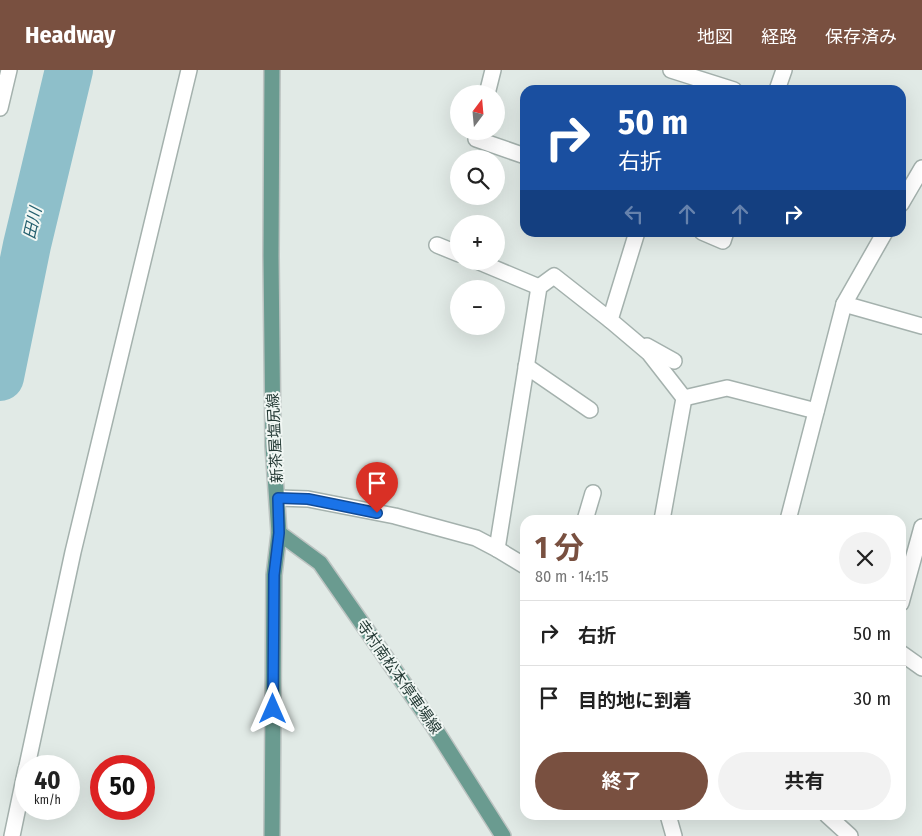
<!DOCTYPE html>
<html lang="ja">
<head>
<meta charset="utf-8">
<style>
  body { margin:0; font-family:"Fira Sans Condensed","Noto Sans JP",sans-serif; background:#f2f2f2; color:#222; height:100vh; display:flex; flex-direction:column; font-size:19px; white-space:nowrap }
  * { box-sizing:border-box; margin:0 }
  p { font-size:16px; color:#767676 }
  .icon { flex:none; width:28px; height:28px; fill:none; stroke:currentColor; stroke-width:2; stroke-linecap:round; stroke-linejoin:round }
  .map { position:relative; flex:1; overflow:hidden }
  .details { position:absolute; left:520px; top:445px; width:386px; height:305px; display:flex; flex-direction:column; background:#fff; border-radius:15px; box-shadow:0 5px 20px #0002 }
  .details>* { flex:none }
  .top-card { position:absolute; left:520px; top:15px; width:386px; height:152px; border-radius:15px; box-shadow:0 5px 20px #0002; background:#1a4fa0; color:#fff; overflow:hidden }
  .needle { width:32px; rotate:16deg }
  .controls { position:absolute; left:450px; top:15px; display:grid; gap:10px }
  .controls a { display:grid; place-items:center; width:55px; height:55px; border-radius:50%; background:#fff; box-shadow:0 5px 20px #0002; font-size:25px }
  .speed { position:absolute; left:15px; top:685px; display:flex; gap:10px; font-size:25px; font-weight:700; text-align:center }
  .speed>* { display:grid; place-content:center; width:65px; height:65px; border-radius:50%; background:#fff; box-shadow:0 5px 20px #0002; line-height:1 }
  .speed small { font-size:12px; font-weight:400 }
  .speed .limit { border:8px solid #d22; background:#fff; color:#111 }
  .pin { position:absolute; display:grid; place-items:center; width:42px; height:42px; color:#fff; margin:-51px -21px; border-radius:50% 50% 50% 0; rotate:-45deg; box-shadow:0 0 5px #0007 }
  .pin .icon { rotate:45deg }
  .me { position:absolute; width:55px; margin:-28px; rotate:0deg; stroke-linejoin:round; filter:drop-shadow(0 0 4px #0008) }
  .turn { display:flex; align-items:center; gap:18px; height:105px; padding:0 15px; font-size:22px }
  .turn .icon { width:65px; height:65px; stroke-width:2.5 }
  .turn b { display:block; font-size:35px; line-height:42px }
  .lanes { display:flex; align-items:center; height:48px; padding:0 15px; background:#0003; justify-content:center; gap:25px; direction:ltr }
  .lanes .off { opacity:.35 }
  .round { display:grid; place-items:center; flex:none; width:52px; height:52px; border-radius:26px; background:#f2f2f2 }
  .overview { display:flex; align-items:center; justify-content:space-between; height:85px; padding:0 15px }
  h1 { font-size:30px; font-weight:700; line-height:38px; color:#795040 }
  .button { display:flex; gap:10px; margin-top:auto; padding:10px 15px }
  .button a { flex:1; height:58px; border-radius:30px; background:#795040; color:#fff; font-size:20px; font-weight:700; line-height:58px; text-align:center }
  .button a+a { background:#f2f2f2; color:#222 }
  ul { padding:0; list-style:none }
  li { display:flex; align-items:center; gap:15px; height:65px; padding:0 15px; border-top:1px solid #e0e0e0 }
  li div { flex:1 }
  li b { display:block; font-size:19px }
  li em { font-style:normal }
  header { display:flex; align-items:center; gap:30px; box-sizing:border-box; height:70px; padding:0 25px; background:#795040; color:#fff }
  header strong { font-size:24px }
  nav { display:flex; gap:28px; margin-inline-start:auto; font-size:18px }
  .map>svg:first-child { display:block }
</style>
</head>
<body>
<header>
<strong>Headway</strong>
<nav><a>地図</a><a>経路</a><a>保存済み</a></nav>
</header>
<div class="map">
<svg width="922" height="766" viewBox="0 0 922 766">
  <rect width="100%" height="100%" fill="#e1eae6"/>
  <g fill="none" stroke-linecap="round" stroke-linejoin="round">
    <!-- river -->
    <path stroke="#8ebfca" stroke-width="48" d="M 0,307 L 27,175 L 69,0"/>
    <!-- minor casing -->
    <g stroke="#a4b1ad" stroke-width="18">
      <g id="minor">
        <path d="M 671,0 L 734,20"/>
        <path d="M 777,20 L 784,0"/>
        <path d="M 487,24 L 493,0"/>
        <path d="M 0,38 L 9,0"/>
        <path d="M 478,61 L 476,69 L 525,86"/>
        <path d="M 901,134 L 922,98"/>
        <path d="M 637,162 L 610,250 L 649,283 L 684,328 L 662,450"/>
        <path d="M 702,162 L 723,171 L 726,162"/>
        <path d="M 437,175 L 459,184"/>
        <path d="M 477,191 L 539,217"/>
        <path d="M 844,234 L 922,256"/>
        <path d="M 647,276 L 674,291"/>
        <path d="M 526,296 L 590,340"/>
        <path d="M 684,328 L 727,318 L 816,341"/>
        <path d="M 278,428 L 308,429 L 395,446 L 476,468 L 497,479 L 525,496"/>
        <path d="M 585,450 L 593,423"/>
        <path d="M 788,450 L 844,234 L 885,162"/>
        <path d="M 497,479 L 539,217 L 554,206 L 610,250"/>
        <path d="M 901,533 L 922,457"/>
        <path d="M 901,583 L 922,598"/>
        <path d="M 27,696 L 73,482 L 189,0"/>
        <path d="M 668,745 L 674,766"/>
        <path d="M 827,745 L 850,766"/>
        <path d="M 12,766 L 26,699"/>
      </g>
    </g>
    <!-- major casing -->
    <g stroke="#bdc4c2" stroke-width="18">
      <g id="major">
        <path d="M 272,0 L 271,186 L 273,376 L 279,463 L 274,505 L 272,766"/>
        <path d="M 279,463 L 320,493 L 432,654 L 503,766"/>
      </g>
    </g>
    <!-- minor -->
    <use href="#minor" stroke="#fff" stroke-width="15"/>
    <!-- major -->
    <use href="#major" stroke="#6a9b90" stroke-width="15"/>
  </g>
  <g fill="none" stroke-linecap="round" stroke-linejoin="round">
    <!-- route casing -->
    <g stroke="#114b97" stroke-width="12">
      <path id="route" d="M 273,639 L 274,505 L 279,463 L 278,428 L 308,429 L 377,443"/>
    </g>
    <!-- route -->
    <use href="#route" stroke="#1a73e8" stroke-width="9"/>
  </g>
  <g text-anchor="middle" stroke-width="4" stroke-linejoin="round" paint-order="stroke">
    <!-- street labels -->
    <g font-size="15" fill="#233934" stroke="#f1f7f4">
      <text transform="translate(275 368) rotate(-93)" y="5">新茶屋塩尻線</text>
      <text transform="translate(399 607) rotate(55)" y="5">寺村南松本停車場線</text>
    </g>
    <!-- water labels -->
    <g font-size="16" font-style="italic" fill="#235f6e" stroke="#f1f7f4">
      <text transform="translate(32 153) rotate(-77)" y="6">田川</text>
    </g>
  </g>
</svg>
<div class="controls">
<a><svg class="needle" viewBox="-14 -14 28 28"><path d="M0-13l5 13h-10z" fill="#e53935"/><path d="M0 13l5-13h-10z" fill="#767676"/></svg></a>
<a><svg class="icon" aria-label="search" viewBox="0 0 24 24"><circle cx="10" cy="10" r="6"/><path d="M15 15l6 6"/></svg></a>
<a>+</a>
<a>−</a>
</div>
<div class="speed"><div>40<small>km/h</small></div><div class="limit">50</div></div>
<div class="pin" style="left:377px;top:443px;background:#d93025"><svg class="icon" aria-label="arrive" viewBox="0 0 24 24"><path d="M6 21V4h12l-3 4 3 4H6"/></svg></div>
<svg class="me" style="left:273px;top:639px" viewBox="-20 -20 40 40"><path d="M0-17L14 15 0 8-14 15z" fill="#1a73e8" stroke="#fff" stroke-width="4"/></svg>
<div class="top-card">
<div class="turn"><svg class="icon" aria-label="right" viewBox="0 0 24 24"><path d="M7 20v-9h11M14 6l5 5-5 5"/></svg><div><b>50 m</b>右折</div></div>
<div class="lanes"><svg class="icon off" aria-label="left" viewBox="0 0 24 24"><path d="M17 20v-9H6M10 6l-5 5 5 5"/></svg><svg class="icon off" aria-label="ahead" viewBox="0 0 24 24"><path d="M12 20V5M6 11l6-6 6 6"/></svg><svg class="icon off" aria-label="ahead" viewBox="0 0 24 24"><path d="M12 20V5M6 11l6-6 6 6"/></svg><svg class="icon" aria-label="right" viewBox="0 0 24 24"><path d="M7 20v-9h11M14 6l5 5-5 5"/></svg></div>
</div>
<section class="details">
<div class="overview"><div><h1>1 分</h1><p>80 m · 14:15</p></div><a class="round"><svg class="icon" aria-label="close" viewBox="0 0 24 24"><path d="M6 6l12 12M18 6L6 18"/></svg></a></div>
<ul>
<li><svg class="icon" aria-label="right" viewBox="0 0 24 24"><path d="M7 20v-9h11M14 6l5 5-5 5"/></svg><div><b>右折</b></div><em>50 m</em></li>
<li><svg class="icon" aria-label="arrive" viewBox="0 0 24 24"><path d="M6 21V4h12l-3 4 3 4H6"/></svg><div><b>目的地に到着</b></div><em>30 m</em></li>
</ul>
<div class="button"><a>終了</a><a>共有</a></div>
</section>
</div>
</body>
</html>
